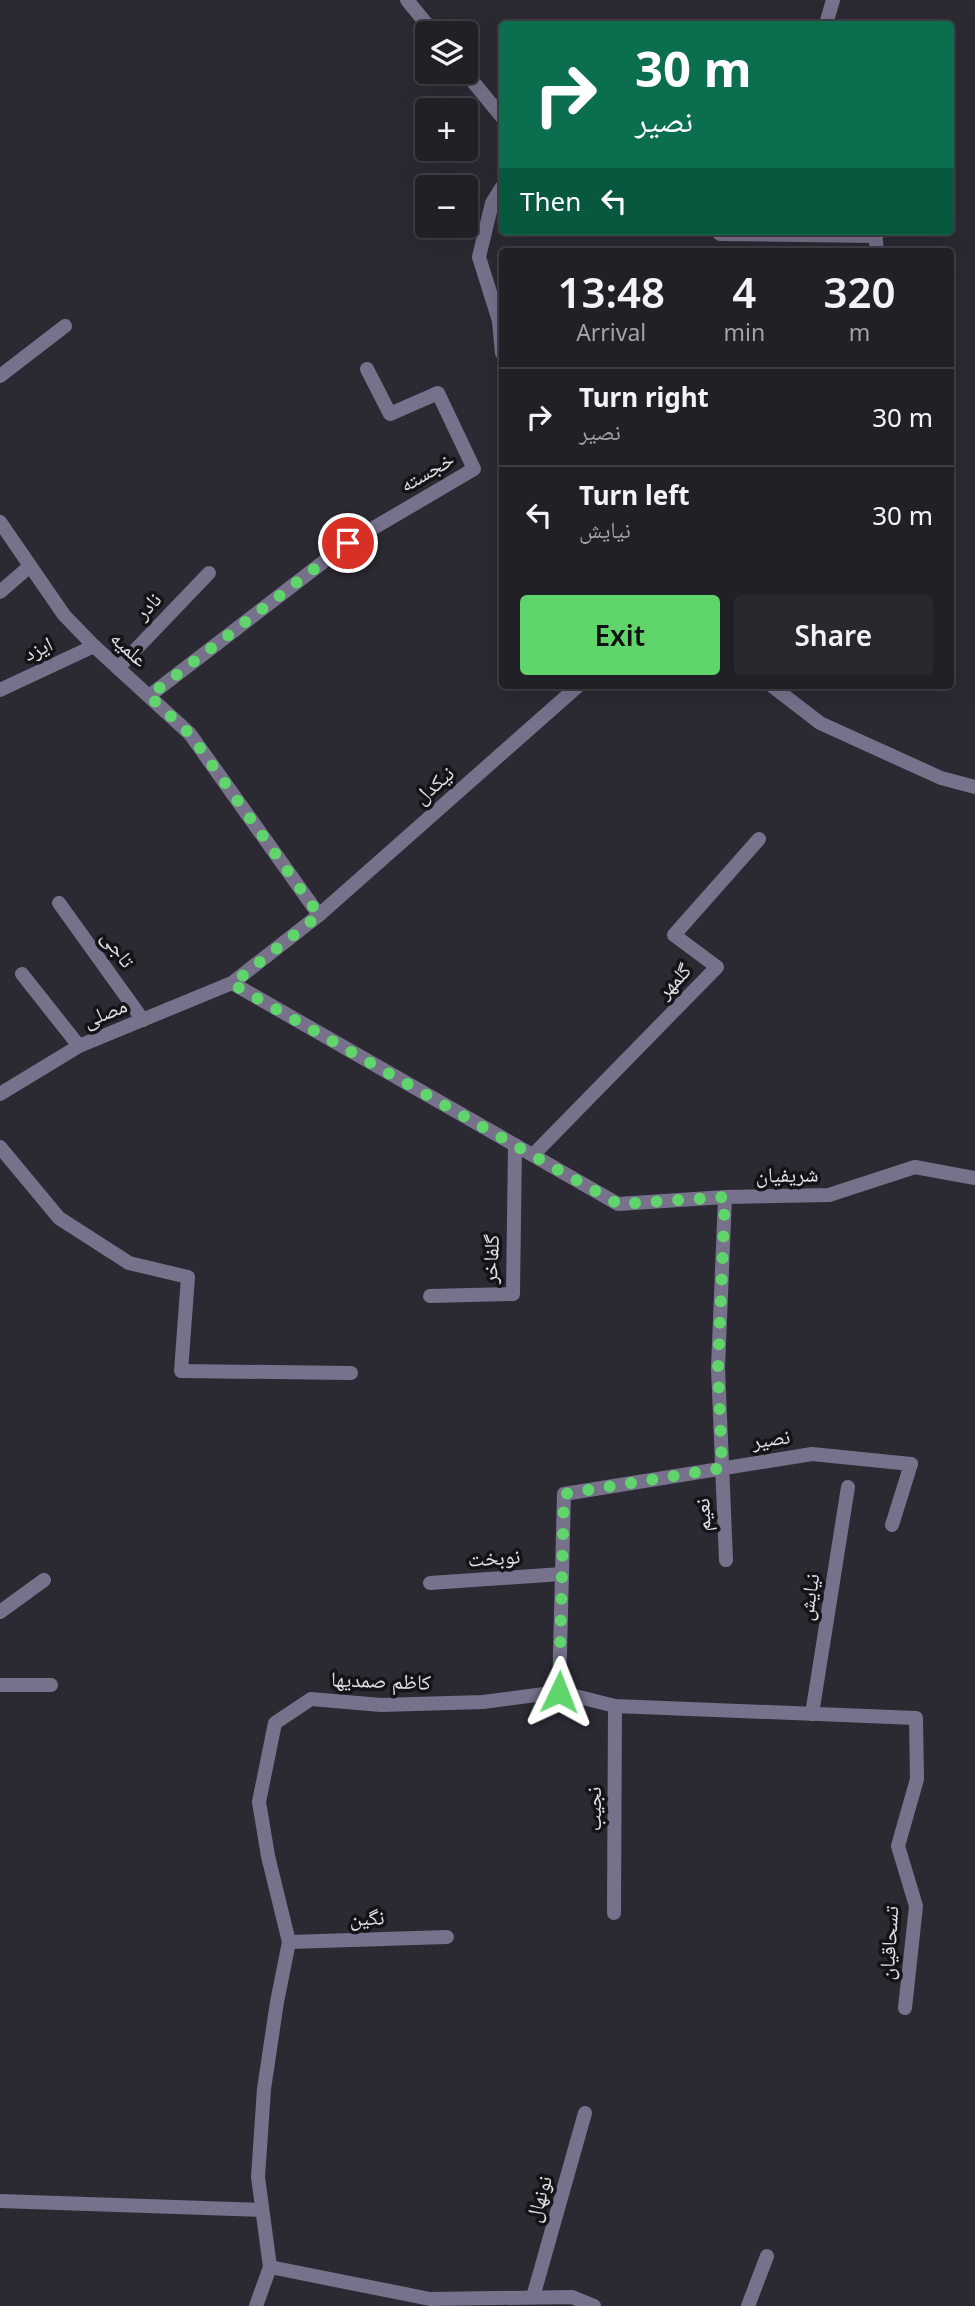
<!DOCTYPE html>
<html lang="en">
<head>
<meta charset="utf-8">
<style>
  body { margin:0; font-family:"Noto Sans","Noto Naskh Arabic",sans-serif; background:#28282e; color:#f1f3f6; height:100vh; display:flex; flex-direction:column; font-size:26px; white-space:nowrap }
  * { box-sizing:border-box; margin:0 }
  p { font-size:23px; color:#a2a3a7 }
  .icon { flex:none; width:38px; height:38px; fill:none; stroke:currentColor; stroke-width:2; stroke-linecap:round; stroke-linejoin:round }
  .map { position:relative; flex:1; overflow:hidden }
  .panel { position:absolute; left:499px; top:248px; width:455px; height:441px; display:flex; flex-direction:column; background:#202026; border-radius:7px; box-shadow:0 7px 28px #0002,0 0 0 2px #3d3e43 }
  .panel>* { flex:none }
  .hud { position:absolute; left:499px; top:21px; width:455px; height:214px; border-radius:7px; box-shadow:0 7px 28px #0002,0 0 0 2px #3d3e43; background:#0b6e4f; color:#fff; overflow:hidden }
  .controls { position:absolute; left:415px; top:21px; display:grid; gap:14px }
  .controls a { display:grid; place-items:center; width:63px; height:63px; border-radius:7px; background:#202026; box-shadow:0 7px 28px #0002,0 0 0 2px #3d3e43; font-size:35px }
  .pin { position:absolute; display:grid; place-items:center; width:60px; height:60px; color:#fff; margin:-30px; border:4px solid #fff; border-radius:50%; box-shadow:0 2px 7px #0007 }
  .me { position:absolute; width:77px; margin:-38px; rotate:2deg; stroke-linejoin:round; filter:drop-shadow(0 0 5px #0008) }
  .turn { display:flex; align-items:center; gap:24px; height:147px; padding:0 21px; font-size:32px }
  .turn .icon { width:91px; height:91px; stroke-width:2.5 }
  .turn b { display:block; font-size:49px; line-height:60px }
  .then { display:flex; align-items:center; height:66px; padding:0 21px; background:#0003; gap:14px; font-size:26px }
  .eta { display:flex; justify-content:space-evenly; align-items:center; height:119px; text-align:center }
  .eta b { font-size:42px; font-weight:600; line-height:49px }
  .button { display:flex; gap:14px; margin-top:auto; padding:14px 21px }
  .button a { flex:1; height:80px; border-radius:7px; background:#60d56b; color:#111; font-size:28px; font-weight:600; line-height:80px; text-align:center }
  .button a+a { background:#28282e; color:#f1f3f6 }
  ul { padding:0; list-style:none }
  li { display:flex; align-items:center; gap:21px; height:98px; padding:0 21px; border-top:2px solid #3d3e43 }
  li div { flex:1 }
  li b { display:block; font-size:26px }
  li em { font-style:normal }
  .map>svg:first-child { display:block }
</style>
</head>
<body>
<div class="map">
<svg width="975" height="2306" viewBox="0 0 975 2306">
  <rect width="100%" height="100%" fill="#2b2a33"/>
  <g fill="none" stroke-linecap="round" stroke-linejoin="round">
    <!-- lane -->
    <g stroke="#77718c" stroke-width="14">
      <path d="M 0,376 L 65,326"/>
      <path d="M 0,592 L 30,566"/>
      <path d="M 0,690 L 94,646"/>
      <path d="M 149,696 L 348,543 L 474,469 L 438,393 L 390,414 L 367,369"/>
      <path d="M 59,903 L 143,1020"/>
      <path d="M 22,974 L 79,1046"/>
      <path d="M 0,1147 L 59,1218 L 129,1263 L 188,1277 L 181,1371 L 351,1373"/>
      <path d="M 533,1155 L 717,967 L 674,935 L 759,839"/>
      <path d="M 725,1197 L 718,1368 L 726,1560"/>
      <path d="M 430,1583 L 562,1574"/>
      <path d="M 0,1612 L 44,1580"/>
      <path d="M 0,1685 L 51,1685"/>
      <path d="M 559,1692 L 564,1494 L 812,1454 L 911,1464"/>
      <path d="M 614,1913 L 615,1706"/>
      <path d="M 0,2201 L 262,2210"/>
      <path d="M 270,2267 L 430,2299 L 572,2297 L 594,2306"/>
      <path d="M 748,2306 L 767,2256"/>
    </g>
    <!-- street -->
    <g stroke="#77718c" stroke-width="14">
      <path d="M 407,0 L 434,33"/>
      <path d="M 826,24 L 833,0"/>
      <path d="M 465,72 L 502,117"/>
      <path d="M 502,187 L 492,203 L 479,257 L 499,321 L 502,353"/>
      <path d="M 875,231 L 877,252"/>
      <path d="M 720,234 L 876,236"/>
      <path d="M 0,522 L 64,615 L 94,646 L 190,734 L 319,915 L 232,983 L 79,1046 L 0,1094"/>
      <path d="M 118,668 L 209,573"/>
      <path d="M 772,686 L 820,723 L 941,778 L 975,787"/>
      <path d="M 319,915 L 578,686"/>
      <path d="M 232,983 L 618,1204 L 725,1197 L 829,1195 L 915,1167 L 975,1178"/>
      <path d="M 430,1296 L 513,1294 L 515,1145"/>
      <path d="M 892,1525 L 911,1464"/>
      <path d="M 812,1714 L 848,1487"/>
      <path d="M 289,1942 L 447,1937"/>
      <path d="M 533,2297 L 585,2113"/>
      <path d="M 256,2306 L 270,2267 L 258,2177 L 264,2089 L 277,2002 L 289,1942 L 268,1856 L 259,1802 L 275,1723 L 311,1699 L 381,1705 L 483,1702 L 559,1692 L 615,1706 L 916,1718 L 917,1779 L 898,1846 L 916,1906 L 905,2008"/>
    </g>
  </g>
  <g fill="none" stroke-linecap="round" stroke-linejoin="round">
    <!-- route -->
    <path stroke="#60d56b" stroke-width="12" stroke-dasharray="0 21.6" d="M 348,543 L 149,696 L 190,734 L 319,915 L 232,984 L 618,1204 L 725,1197 L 718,1368 L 722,1468 L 564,1494 L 559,1692"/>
  </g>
  <g text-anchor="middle" stroke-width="7" stroke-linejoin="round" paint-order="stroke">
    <!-- street labels -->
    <g font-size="21" fill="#e2e0e7" stroke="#141317">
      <text transform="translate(427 472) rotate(-30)" y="7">خجسته</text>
      <text transform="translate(148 606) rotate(-46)" y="7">نادر</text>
      <text transform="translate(38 649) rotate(-25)" y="7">ایزد</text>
      <text transform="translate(129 649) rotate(43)" y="7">علمیه</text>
      <text transform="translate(434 785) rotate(-41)" y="7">نیکدل</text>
      <text transform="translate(118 949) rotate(54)" y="7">تاجی</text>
      <text transform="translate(674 981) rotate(-46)" y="7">گلمهر</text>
      <text transform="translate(105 1013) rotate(-22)" y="7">مصلی</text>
      <text transform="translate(787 1175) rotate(-1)" y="7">شریفیان</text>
      <text transform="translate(491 1259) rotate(-87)" y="7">گلفاخر</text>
      <text transform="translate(771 1439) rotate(-8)" y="7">نصیر</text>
      <text transform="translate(703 1515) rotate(-93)" y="7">نعیم</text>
      <text transform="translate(494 1558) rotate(-4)" y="7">نوبخت</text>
      <text transform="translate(809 1597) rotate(-81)" y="7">نیایش</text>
      <text transform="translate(381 1681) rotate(2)" y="7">کاظم صمدیها</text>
      <text transform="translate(594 1809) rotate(-90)" y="7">نجیب</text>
      <text transform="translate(367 1918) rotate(-2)" y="7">نگین</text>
      <text transform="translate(889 1943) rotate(-86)" y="7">تسحاقیان</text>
      <text transform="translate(539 2199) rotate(-74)" y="7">نونهال</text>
    </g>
  </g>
</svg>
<div class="controls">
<a><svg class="icon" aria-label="layers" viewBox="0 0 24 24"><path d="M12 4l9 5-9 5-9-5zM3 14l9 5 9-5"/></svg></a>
<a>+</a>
<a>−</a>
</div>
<div class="pin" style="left:348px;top:543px;background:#d93025"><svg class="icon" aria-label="arrive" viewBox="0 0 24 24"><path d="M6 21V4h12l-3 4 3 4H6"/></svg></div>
<svg class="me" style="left:559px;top:1692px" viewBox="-20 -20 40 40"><path d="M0-17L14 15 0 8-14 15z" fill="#60d56b" stroke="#fff" stroke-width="4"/></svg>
<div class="hud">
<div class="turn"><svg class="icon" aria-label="right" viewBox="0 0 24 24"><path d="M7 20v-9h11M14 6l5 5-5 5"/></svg><div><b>30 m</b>نصیر</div></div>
<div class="then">Then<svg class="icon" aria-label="left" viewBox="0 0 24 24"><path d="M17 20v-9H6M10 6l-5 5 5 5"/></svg></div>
</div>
<section class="panel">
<div class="eta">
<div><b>13:48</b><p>Arrival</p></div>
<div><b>4</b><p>min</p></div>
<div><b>320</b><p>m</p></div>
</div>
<ul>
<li><svg class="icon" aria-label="right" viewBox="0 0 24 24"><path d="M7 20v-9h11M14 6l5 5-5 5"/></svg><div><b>Turn right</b><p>نصیر</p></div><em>30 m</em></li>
<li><svg class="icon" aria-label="left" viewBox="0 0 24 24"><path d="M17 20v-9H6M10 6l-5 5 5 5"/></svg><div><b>Turn left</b><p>نیایش</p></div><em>30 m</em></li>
</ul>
<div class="button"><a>Exit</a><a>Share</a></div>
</section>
</div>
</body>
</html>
